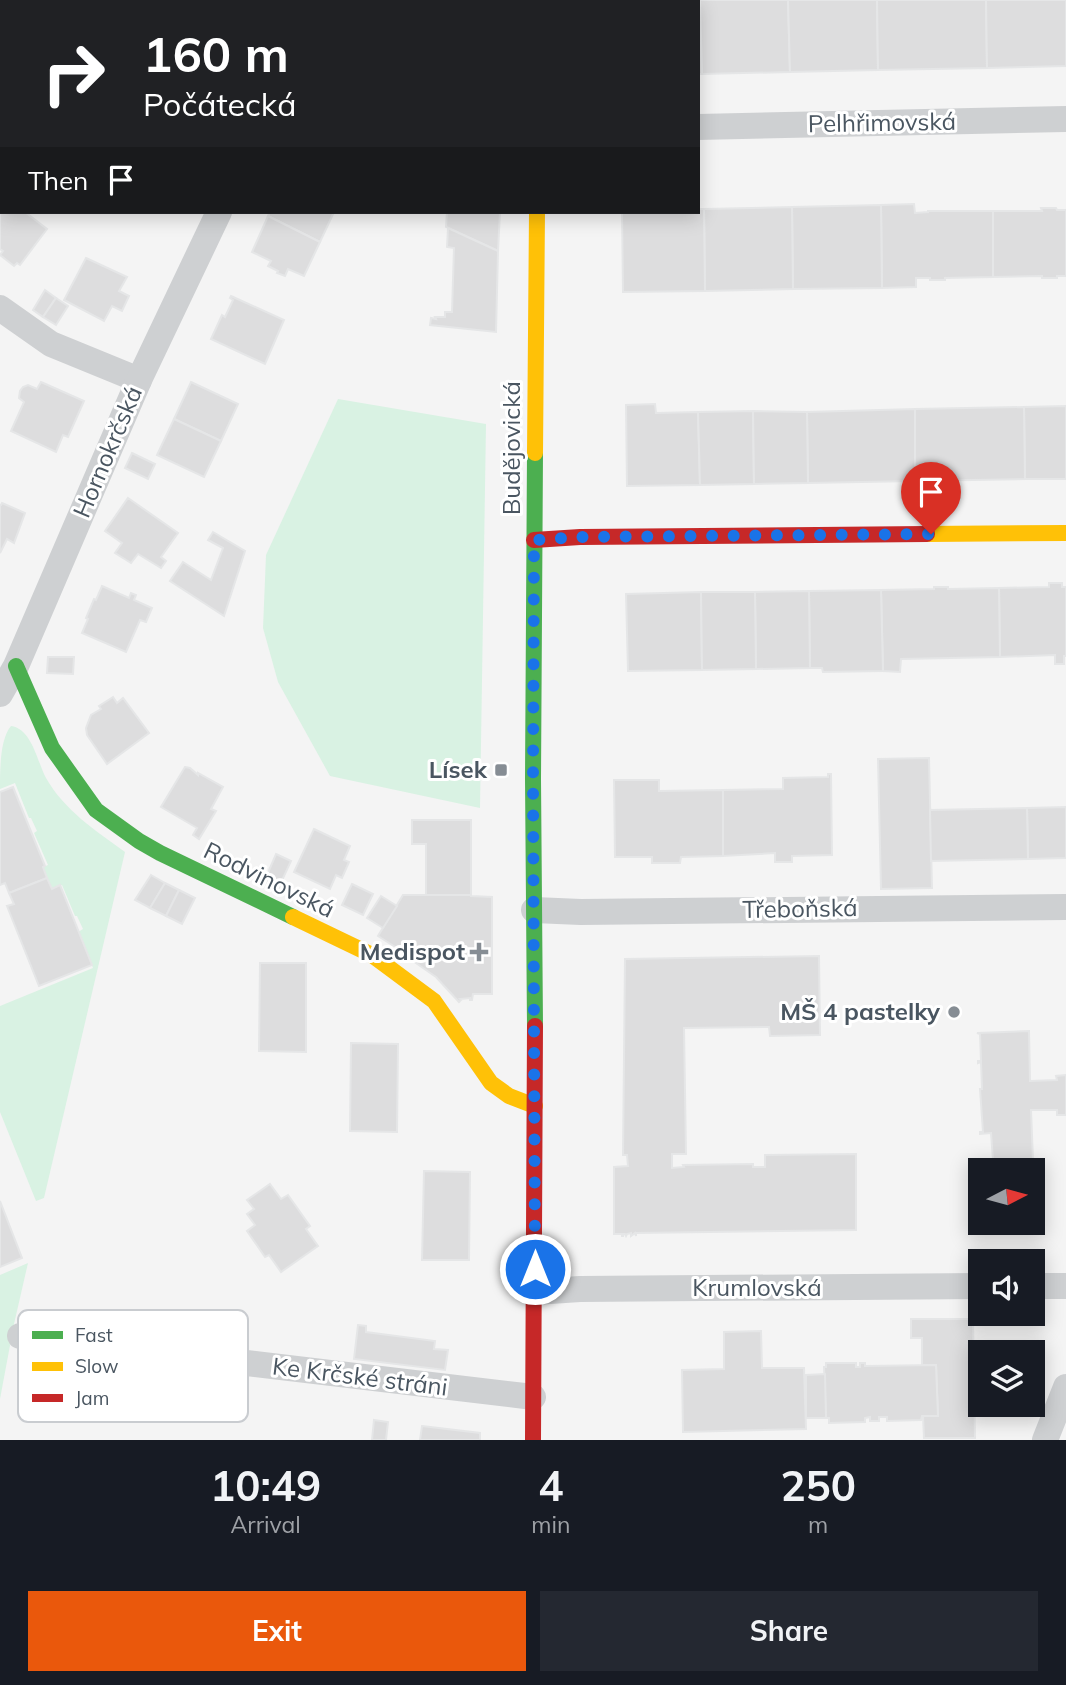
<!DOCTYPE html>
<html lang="en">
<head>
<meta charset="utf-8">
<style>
  body { margin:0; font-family:Mulish,sans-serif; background:#242831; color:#f1f3f6; height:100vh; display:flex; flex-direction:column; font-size:26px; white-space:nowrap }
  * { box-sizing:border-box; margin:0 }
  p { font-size:23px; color:#9ea1a6 }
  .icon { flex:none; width:38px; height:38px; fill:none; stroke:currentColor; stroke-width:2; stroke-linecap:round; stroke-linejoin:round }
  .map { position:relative; height:1440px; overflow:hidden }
  .panel { display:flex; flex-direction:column; background:#171b24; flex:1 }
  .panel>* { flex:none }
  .top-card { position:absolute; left:0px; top:0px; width:700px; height:214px; box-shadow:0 4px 18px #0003; background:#202124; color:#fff; overflow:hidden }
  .needle { width:46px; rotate:84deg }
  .buttons { position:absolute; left:968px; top:1158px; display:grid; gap:14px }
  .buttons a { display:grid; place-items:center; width:77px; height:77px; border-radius:0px; background:#171b24; box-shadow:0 4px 18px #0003; font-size:35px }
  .pin { position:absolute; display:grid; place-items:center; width:60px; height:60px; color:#fff; margin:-72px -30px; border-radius:50% 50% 50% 0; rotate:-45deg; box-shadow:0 0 7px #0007 }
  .pin .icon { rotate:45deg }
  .me { position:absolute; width:77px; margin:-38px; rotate:0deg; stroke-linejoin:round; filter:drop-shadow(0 0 5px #0008) }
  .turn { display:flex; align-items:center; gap:24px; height:147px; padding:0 28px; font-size:32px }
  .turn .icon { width:91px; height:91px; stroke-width:2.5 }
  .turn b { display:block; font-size:49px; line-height:60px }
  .then { display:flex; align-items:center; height:66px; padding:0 28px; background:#0003; gap:14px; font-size:26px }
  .eta { display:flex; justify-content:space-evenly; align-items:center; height:119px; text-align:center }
  .eta b { font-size:42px; font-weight:700; line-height:49px }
  .button { display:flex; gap:14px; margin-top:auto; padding:14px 28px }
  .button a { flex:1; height:80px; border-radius:0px; background:#ea580c; color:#fff; font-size:28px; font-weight:700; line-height:80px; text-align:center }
  .button a+a { background:#242831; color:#f1f3f6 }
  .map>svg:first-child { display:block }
</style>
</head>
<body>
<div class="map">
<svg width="1066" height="1440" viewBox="0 0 1066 1440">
  <rect width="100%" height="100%" fill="#f4f4f4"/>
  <!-- green -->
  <g fill="#d9f2e3">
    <path d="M 338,399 L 486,424 L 480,808 L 330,776 L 278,682 L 263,628 L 266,555 Z"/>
    <path d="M 11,726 C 32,729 37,761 46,778 C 64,810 96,831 125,852 L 44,1198 L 36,1201 L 0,1112 L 0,1006 L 93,968 L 78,932 L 83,929 L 77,916 L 75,916 L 62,885 L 52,889 L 43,867 L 48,865 L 34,833 L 37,831 L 31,818 L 29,818 L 15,783 L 0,789 C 0,769 0,739 11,726 Z"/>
    <path d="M 28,1263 L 14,1324 L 0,1399 L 0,1275 Z"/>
  </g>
  <!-- building -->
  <g fill="#ddddde" stroke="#e5e6e7" stroke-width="2">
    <path d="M 620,0 L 700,0 L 702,74 L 698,74 L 698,2 L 620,2 Z"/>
    <path d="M 700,0 L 788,0 L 790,72 L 702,74 Z"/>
    <path d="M 788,0 L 877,0 L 878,70 L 790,72 Z"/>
    <path d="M 877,0 L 986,0 L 987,68 L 878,70 Z"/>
    <path d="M 986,0 L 1066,0 L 1066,66 L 987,68 Z"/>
    <path d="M 914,204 L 915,213 L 928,212 L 928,211 L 993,211 L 993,277 L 945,278 L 945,280 L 930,280 L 930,278 L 916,278 L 916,287 L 882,288 L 881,205 Z"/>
    <path d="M 881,205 L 882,288 L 793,289 L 792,207 Z"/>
    <path d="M 792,207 L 793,289 L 705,291 L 704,209 Z"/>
    <path d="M 2,208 L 2,212 L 25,212 L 47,229 L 20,265 L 17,263 L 14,266 L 0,255 L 3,251 L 0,249 L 0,211 Z"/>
    <path d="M 1041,208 L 1056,208 L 1057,210 L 1066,210 L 1066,276 L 1057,276 L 1057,278 L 1042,278 L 1042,276 L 993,277 L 993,211 L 1042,211 Z"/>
    <path d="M 698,209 L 704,209 L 705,291 L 623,292 L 622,212 L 698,212 Z"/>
    <path d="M 270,212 L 334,212 L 320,242 L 268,216 Z"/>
    <path d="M 447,212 L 500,212 L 498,251 L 446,227 Z"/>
    <path d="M 268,216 L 320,242 L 304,276 L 288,269 L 285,276 L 277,273 L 278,271 L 268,266 L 271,261 L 252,252 Z"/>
    <path d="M 448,228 L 498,251 L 496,332 L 430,325 L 431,318 L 436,319 L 435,317 L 445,317 L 445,312 L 452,312 L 454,248 L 447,247 Z"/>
    <path d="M 86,258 L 127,277 L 119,291 L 129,296 L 122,311 L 112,306 L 104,321 L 64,300 Z"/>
    <path d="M 45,290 L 56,298 L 43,317 L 33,310 Z"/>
    <path d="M 231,296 L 284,320 L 265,364 L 211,339 L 222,315 L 225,317 L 233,300 L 230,298 Z"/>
    <path d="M 56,298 L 68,306 L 56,325 L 43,317 Z"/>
    <path d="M 41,382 L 84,401 L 68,437 L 63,435 L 56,452 L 11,431 L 24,402 L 19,398 L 20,391 L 23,387 L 28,385 L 37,389 Z"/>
    <path d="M 191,382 L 238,404 L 221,441 L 174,419 Z"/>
    <path d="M 655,404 L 656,413 L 698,412 L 700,485 L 627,486 L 626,405 Z"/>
    <path d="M 1066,406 L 1066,479 L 1025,479 L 1024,407 Z"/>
    <path d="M 1024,407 L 1025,479 L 915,481 L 915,409 Z"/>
    <path d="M 915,409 L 915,481 L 808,483 L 807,412 Z"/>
    <path d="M 753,411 L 754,484 L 700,485 L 698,412 Z"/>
    <path d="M 753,411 L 807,412 L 808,483 L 754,484 Z"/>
    <path d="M 174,419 L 221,441 L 204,477 L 157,455 Z"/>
    <path d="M 132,453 L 155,464 L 148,479 L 125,468 Z"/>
    <path d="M 128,498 L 178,533 L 161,557 L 166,561 L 161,568 L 138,554 L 131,563 L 115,553 L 122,543 L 105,531 Z"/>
    <path d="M 2,503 L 25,513 L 14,543 L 7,539 L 0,553 L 0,505 L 1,505 Z"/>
    <path d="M 213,532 L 245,551 L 224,616 L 170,581 L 183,562 L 211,580 L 223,548 L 208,540 Z"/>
    <path d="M 1049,583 L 1062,583 L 1062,587 L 1066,587 L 1066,656 L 1064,656 L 1064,664 L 1055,664 L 1055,655 L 1000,657 L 999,588 L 1049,587 Z"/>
    <path d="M 102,586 L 129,598 L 131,593 L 136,595 L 134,600 L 152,608 L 146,622 L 140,620 L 126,652 L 82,633 L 88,619 L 86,618 L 94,599 L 96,600 Z"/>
    <path d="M 934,587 L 948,587 L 948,589 L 999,588 L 1000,657 L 901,659 L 900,672 L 883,671 L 881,590 L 934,589 Z"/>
    <path d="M 881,590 L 883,671 L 823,672 L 822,668 L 810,668 L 809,591 Z"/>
    <path d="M 809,591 L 810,668 L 756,669 L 755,592 Z"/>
    <path d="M 701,592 L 702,670 L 628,671 L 626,594 Z"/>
    <path d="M 701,592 L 755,592 L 756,669 L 702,670 Z"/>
    <path d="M 48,657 L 74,657 L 73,674 L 47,673 Z"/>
    <path d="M 113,697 L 117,703 L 123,698 L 149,733 L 107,764 L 87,735 L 86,728 L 91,715 L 101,709 L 99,706 Z"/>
    <path d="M 929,758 L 932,888 L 881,889 L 878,759 Z"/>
    <path d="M 185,767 L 190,768 L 198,775 L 198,773 L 223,787 L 211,809 L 216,811 L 199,839 L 193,835 L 197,828 L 161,807 Z"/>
    <path d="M 828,774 L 831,774 L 832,855 L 792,856 L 792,862 L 775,862 L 775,853 L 723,856 L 723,790 L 783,789 L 783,778 L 828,777 Z"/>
    <path d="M 614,780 L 659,780 L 659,791 L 723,790 L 723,856 L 681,857 L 680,863 L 652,863 L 652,857 L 615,857 Z"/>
    <path d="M 13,787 L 45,866 L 43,867 L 47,878 L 9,893 L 5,883 L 0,885 L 0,792 Z"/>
    <path d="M 1066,807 L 1066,858 L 1028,859 L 1027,808 Z"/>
    <path d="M 1027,808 L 1028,859 L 931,861 L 930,810 Z"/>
    <path d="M 412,820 L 471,820 L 471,895 L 426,895 L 426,844 L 412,844 Z"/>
    <path d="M 314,829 L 350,846 L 344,860 L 349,862 L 342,878 L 336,875 L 330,889 L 294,872 Z"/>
    <path d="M 276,854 L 291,861 L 278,889 L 264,882 Z"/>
    <path d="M 151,875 L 165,883 L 150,908 L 135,900 Z"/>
    <path d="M 47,878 L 52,889 L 60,885 L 92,965 L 39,986 L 7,906 L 14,904 L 9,893 Z"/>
    <path d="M 165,883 L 179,890 L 166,916 L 150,908 Z"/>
    <path d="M 352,884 L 373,894 L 363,915 L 342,905 Z"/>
    <path d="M 179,890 L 195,898 L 182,924 L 166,916 Z"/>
    <path d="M 403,895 L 471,895 L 471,896 L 492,897 L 492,994 L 473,994 L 472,1000 L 470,1000 L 470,998 L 460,999 L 461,1000 L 459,1002 L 436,977 L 413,961 L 414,959 L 378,936 Z"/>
    <path d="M 381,896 L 397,906 L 383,928 L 367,918 Z"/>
    <path d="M 819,956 L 820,1035 L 770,1036 L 769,1027 L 684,1028 L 686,1154 L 672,1154 L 672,1168 L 684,1167 L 683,1165 L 753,1164 L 753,1167 L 765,1167 L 765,1155 L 856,1154 L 856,1230 L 636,1233 L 636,1236 L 635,1233 L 631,1236 L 631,1233 L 627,1234 L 626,1236 L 625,1234 L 623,1234 L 623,1236 L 622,1236 L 622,1234 L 614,1234 L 614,1167 L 628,1166 L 627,1155 L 623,1155 L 625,959 Z"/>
    <path d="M 260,963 L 306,963 L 306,1052 L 259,1051 Z"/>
    <path d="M 1029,1031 L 1030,1081 L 1057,1080 L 1056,1076 L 1066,1075 L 1066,1115 L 1057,1115 L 1057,1110 L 1031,1110 L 1033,1160 L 981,1161 L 981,1160 L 993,1160 L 991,1133 L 980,1134 L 980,1132 L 983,1132 L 980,1089 L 982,1089 L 981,1062 L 978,1063 L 978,1061 L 981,1061 L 980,1034 L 977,1033 Z"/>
    <path d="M 351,1043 L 398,1044 L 397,1132 L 350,1131 Z"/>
    <path d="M 424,1171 L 470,1172 L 469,1260 L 422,1260 Z"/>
    <path d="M 270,1184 L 281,1199 L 288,1195 L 310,1226 L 306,1229 L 318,1246 L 281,1272 L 269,1255 L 265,1257 L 247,1231 L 255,1225 L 247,1214 L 254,1209 L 247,1200 Z"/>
    <path d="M 0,1201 L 22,1258 L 0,1267 Z"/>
    <path d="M 911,1319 L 973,1319 L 975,1438 L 924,1438 L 923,1416 L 938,1416 L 936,1365 L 922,1365 L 922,1338 L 911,1338 Z"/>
    <path d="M 358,1325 L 366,1326 L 366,1332 L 435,1341 L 434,1349 L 448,1350 L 445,1370 L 354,1359 Z"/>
    <path d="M 761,1331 L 762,1368 L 804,1368 L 806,1429 L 683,1432 L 682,1370 L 724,1369 L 724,1332 Z"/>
    <path d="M 826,1363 L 856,1363 L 856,1367 L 860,1367 L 860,1363 L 865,1363 L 865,1366 L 936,1365 L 938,1416 L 922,1416 L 921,1420 L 887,1421 L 887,1417 L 879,1417 L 879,1421 L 870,1421 L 870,1417 L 865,1418 L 865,1422 L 829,1423 L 829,1418 L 826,1418 L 824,1367 L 826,1367 Z"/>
    <path d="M 825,1374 L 826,1418 L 806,1418 L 806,1375 Z"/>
    <path d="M 374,1420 L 388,1422 L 386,1440 L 372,1440 Z"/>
    <path d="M 422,1426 L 480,1433 L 480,1440 L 420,1440 Z"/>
  </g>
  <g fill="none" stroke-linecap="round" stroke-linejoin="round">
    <!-- street -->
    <g stroke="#ced0d2" stroke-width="26">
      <path d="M 121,0 L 122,2"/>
      <path d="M 320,2 L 321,0"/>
      <path d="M 698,127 L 1066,119"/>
      <path d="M 0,308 L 51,344 L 139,380"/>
      <path d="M 0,694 L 16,666 L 139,380 L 219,212"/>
      <path d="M 534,910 L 581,912 L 1066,907"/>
      <path d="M 1032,1286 L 1066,1286"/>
      <path d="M 535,1292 L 580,1289 L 980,1286"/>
      <path d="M 20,1336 L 533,1397"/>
      <path d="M 1045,1440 L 1066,1387"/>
    </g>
    <!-- fast -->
    <g stroke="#4caf50" stroke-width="16">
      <path d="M 16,666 L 52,748 L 96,810 L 139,841 L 160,853 L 293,917"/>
      <path d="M 535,1026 L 533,779 L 535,453"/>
    </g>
    <!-- slow -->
    <g stroke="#ffc107" stroke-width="16">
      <path d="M 535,453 L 537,212"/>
      <path d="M 927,534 L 1066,533"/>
      <path d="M 293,917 L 372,955 L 434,1001 L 491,1083 L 509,1096 L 535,1106"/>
    </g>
    <!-- jam -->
    <g stroke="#c62828" stroke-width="16">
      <path d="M 538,0 L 538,2"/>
      <path d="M 534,540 L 580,537 L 927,534"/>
      <path d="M 533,1440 L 535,1026"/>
    </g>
  </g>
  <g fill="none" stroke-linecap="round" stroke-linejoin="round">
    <!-- route -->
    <path stroke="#1a73e8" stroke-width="12" stroke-dasharray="0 21.6" d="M 535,1269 L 533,779 L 534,540 L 580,537 L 931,534"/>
  </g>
  <!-- markers -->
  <g fill="#868d94" stroke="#fff" stroke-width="2.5">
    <rect x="494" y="763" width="14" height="14" rx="3.5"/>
    <path d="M475.5 941.5h7v7h7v7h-7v7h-7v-7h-7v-7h7z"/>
    <circle cx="954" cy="1012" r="7"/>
  </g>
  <g text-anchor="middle" stroke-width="6" stroke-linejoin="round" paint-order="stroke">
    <!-- street labels -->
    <g font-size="24" fill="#4a5661" stroke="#fff">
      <text transform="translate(882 123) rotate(-1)" y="8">Pelhřimovská</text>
      <text transform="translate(512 448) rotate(-90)" y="8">Budějovická</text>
      <text transform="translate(108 452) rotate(-67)" y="8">Hornokrčská</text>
      <text transform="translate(269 880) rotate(26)" y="8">Rodvinovská</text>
      <text transform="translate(800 909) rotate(-1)" y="8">Třeboňská</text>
      <text x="757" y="1296">Krumlovská</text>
      <text transform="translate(360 1377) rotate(7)" y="8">Ke Krčské stráni</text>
    </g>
    <!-- poi labels -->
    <g font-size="24" font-weight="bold" fill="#4a5661" stroke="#fff" text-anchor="end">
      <text x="487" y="778">Lísek</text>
      <text x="465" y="960">Medispot</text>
      <text x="940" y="1020">MŠ 4 pastelky</text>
    </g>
  </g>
  <!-- legend -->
  <rect x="18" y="1310" width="230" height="112" rx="10" fill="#fff" stroke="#c9ccd0" stroke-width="2"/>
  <rect x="32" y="1331" width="31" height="8" fill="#4caf50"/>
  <rect x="32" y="1362" width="31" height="9" fill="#ffc107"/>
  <rect x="32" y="1394" width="31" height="8" fill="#c62828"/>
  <g font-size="19" fill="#4a5661">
    <text x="75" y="1342">Fast</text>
    <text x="75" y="1373">Slow</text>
    <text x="75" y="1405">Jam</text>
  </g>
</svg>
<div class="buttons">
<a><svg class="needle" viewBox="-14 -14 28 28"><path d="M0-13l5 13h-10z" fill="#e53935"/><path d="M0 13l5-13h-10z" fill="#9ea1a6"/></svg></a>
<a><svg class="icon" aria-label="sound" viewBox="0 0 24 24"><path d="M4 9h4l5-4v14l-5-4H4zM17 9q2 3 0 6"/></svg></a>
<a><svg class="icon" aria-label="layers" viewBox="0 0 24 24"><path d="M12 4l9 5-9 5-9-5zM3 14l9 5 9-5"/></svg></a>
</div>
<div class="pin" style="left:931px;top:534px;background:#d93025"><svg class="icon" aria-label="arrive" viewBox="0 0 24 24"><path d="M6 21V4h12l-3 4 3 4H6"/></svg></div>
<svg class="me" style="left:535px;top:1269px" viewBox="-20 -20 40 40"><circle r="17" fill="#1a73e8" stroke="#fff" stroke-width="3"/><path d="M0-11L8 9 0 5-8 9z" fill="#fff"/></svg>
<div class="top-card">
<div class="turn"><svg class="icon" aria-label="right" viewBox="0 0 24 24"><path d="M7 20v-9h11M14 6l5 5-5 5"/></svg><div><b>160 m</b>Počátecká</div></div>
<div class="then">Then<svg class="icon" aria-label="arrive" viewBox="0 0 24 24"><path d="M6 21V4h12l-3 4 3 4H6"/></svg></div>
</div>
</div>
<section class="panel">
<div class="eta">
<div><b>10:49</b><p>Arrival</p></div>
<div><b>4</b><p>min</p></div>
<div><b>250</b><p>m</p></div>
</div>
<div class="button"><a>Exit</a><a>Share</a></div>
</section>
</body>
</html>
